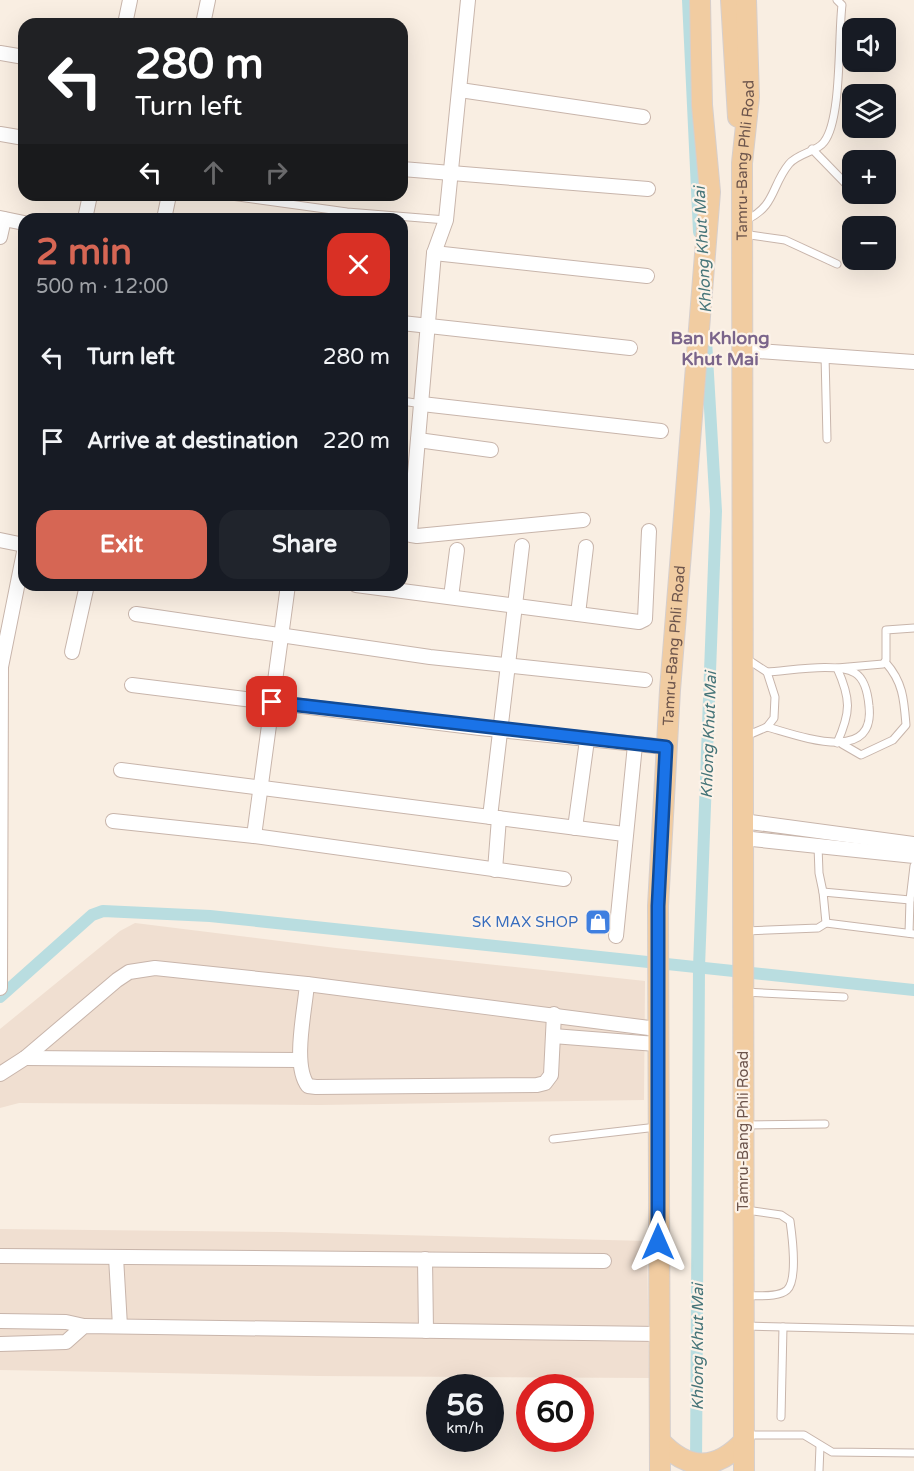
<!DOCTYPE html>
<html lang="en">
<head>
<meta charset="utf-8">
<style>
  body { margin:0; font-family:"Varela Round",sans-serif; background:#20242c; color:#f1f3f6; height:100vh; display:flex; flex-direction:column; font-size:22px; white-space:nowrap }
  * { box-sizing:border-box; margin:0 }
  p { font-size:20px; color:#9ea1a6 }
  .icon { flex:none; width:33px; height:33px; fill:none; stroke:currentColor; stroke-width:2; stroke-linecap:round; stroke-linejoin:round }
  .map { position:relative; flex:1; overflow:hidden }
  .panel { position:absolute; left:18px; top:213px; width:390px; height:378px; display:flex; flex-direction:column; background:#171b24; border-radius:18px; box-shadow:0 6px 24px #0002 }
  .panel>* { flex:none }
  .banner { position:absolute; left:18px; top:18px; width:390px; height:183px; border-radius:18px; box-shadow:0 6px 24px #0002; background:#202124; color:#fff; overflow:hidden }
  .tools { position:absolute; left:842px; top:18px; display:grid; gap:12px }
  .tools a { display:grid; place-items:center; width:54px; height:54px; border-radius:12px; background:#171b24; box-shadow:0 6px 24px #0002; font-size:30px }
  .speed { position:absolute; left:426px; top:1374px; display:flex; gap:12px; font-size:30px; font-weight:700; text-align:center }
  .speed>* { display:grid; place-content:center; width:78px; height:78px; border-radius:50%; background:#171b24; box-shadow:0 6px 24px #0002; line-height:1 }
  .speed small { font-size:15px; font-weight:400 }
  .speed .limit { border:9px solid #d22; background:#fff; color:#111 }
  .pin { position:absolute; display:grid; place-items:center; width:51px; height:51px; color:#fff; margin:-26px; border-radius:12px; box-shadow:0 3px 9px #0006 }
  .me { position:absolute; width:66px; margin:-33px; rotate:0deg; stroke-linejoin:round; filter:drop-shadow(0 0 4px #0008) }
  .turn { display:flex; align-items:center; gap:21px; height:126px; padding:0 18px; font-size:27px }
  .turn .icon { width:78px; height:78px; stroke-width:2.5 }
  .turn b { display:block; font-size:42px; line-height:51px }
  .lanes { display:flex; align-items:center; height:57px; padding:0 18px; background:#0003; justify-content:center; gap:30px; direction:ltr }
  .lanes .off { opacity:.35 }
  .round { display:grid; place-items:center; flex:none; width:63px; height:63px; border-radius:18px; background:#20242c }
  .headline { display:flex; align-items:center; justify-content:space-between; height:102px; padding:0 18px }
  h1 { font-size:36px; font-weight:700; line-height:45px; color:#d66654 }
  .primary-button { display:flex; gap:12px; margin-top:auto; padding:12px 18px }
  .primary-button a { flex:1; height:69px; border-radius:18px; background:#d66654; color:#fff; font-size:24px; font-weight:700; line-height:69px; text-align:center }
  .primary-button a+a { background:#20242c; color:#f1f3f6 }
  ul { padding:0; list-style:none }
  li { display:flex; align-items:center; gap:18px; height:84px; padding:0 18px }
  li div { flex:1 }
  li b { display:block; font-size:22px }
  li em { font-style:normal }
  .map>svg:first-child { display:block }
</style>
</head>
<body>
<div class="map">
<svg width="914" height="1471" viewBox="0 0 914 1471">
  <rect width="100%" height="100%" fill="#f9eee2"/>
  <!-- residential -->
  <g fill="#f0dfd1">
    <path d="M 135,923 L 336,948 L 645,981 L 644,1100 L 320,1105 L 19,1103 L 0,1108 L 0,1029 L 120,931 Z"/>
    <path d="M 0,1229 L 281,1232 L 647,1241 L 649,1378 L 318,1376 L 0,1370 Z"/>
  </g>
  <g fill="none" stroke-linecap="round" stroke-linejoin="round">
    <!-- canal -->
    <g stroke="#b9dde0" stroke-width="12">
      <path d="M 688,0 L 699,232"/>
      <path d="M 0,997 L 92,915 L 103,911 L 210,916 L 914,990"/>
      <path d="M 696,1468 L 699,967 L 716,511 L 706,340"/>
    </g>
    <!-- lane casing -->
    <g stroke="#c8b5ab" stroke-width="9">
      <g id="lane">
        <path d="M 812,149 L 847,185"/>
        <path d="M 224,195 L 347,212 L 446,220"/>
        <path d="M 746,220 C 776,206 771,186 789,164 C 798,153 817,152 824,142 C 842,119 838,37 842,5 L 837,0"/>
        <path d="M 743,234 L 785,240 L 837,264"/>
        <path d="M 825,355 L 827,439"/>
        <path d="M 402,401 L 422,404"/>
        <path d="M 767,727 C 797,735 876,766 869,706 C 868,695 865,679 855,673 C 837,662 789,671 767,672"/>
        <path d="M 746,736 L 767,727 L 774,718 L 775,697 L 767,672 L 747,659"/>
        <path d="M 837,743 C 851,712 851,699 837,668 L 883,664 L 886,660 L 886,630 L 914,628"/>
        <path d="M 842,744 L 861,755 L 893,740 L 906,725 C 904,700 903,682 886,663"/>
        <path d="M 818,846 L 819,873 L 823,892"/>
        <path d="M 826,923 L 914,934"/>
        <path d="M 745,931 L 818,928 L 826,923 L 823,892 L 910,900 L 914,866"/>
        <path d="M 909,933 L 910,900"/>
        <path d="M 744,992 L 844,997"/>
        <path d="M 745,1125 L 825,1124"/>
        <path d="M 553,1139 L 657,1127"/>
        <path d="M 746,1210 L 781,1215 L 790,1221 C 792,1235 798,1280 787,1290 C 778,1298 757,1295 746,1296"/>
        <path d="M 746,1326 L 914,1330"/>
        <path d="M 781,1417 L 783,1327"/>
        <path d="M 747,1435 L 804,1435 L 832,1452 L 914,1453"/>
        <path d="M 819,1471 L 820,1446"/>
      </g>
    </g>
    <!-- street casing -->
    <g stroke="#c8b5ab" stroke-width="16">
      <g id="street">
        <path d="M 468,0 L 446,220 L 434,253 L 410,532 L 411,535 L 417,536 L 583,520"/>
        <path d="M 125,24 L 130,0"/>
        <path d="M 203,24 L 208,0"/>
        <path d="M 0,53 L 24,57"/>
        <path d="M 460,90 L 643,117"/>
        <path d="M 0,134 L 24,138"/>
        <path d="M 402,169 L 648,189"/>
        <path d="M 0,218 L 24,223"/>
        <path d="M 85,219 L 90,195"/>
        <path d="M 164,219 L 169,195"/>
        <path d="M 0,237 L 4,219"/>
        <path d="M 434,253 L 647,276"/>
        <path d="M 402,323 L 630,348"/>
        <path d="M 744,350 L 914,362"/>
        <path d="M 422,404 L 661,431"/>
        <path d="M 418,440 L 491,450"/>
        <path d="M 0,540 L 24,545"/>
        <path d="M 356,585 L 639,622 L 645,619 L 649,531"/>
        <path d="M 451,597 L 457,550"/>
        <path d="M 136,614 L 430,657 L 645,680"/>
        <path d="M 578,614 L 586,547"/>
        <path d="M 72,652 L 87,585"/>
        <path d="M 132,685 L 480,728 L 666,747"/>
        <path d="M 121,770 L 624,834"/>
        <path d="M 490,817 L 522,546"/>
        <path d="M 113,821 L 254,836 L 564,879"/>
        <path d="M 743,821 L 914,844"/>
        <path d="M 575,828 L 587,740"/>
        <path d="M 254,836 L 288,585"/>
        <path d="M 742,838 L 914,856"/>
        <path d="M 495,870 L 499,818"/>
        <path d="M 616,936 L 635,745"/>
        <path d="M 307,984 C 305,1010 292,1065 308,1086 L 316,1087 L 537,1085 L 545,1083 L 551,1075 L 554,1014"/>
        <path d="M 0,988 L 1,667 L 24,552"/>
        <path d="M 553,1036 L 656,1044"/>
        <path d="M 25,1058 L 300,1060"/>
        <path d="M 0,1074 L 25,1058 L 117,980 L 129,972 L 155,968 L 307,984 L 657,1029"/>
        <path d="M 0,1256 L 604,1261"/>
        <path d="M 116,1257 L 120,1326"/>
        <path d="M 425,1259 L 426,1331"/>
        <path d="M 0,1321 L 66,1322 L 84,1326"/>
        <path d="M 0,1344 L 66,1342 L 84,1326 L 659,1334"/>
      </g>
    </g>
    <!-- primary casing -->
    <g stroke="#d6cfcd" stroke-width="22">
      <g id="primary">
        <path d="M 731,0 L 738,117"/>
        <path d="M 660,1441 C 688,1471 716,1471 744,1441"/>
        <path id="s1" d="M 660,1471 L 658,906 L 670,690 L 710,192 L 702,105 L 700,0"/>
        <path id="s2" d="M 744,1471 L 742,163 L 749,97 L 746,0"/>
      </g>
    </g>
    <!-- lane -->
    <use href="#lane" stroke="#fff" stroke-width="7"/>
    <!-- street -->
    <use href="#street" stroke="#fff" stroke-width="14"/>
    <!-- primary -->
    <use href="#primary" stroke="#f1cca1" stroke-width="20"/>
  </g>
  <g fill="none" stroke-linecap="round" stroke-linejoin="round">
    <!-- route casing -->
    <g stroke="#114b97" stroke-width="15">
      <path id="route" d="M 272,702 L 666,747 L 658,906 L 658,1242"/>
    </g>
    <!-- route -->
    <use href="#route" stroke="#1a73e8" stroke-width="10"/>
  </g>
  <!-- icons -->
  <defs>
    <g id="shop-square" transform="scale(1.35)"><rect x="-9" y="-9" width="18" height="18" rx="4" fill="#3f7fe0" stroke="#fcf2e8"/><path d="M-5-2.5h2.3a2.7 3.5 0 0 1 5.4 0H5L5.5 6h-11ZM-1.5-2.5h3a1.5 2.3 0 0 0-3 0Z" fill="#fff"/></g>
  </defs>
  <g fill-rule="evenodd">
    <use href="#shop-square" x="598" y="922"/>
  </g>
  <g text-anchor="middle" stroke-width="4.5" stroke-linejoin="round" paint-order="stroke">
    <!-- street labels -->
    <g font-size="15" fill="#6d554c" stroke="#fcf2e8">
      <text dy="5" stroke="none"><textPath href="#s2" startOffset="1311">Tamru-Bang Phli Road</textPath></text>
      <text dy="5" stroke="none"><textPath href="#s1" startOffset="826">Tamru-Bang Phli Road</textPath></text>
      <text transform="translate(743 1131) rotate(-90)" y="5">Tamru-Bang Phli Road</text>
    </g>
    <!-- shop labels -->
    <g font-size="15" fill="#366cbe" stroke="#fcf2e8" text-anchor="end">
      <text x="578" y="927">SK MAX SHOP</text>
    </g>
    <!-- water labels -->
    <g font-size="16" font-style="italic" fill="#457478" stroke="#fcf2e8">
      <text transform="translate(702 250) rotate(-93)" y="6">Khlong Khut Mai</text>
      <text transform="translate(708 735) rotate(-88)" y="6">Khlong Khut Mai</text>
      <text transform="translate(697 1347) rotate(-90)" y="6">Khlong Khut Mai</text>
    </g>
    <!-- quarter labels -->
    <g font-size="18" font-weight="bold" fill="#7a648a" stroke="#fcf2e8">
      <text x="720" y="344">Ban Khlong<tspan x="720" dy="21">Khut Mai</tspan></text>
    </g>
  </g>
</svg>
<div class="tools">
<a><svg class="icon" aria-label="sound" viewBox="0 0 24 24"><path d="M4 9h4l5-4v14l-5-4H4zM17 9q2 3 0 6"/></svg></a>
<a><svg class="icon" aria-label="layers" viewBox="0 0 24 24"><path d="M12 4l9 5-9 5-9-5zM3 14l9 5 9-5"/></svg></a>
<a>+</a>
<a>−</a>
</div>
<div class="speed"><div>56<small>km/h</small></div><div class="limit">60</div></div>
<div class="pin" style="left:272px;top:702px;background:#d93025"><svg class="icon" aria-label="arrive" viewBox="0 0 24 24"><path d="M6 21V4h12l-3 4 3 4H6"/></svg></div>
<svg class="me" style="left:658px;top:1242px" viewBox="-20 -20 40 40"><path d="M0-17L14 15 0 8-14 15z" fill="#1a73e8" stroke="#fff" stroke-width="4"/></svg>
<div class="banner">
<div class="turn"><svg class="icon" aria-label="left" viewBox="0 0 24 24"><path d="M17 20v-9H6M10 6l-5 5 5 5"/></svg><div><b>280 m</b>Turn left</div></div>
<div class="lanes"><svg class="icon" aria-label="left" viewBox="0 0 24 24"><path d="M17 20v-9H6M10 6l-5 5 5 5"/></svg><svg class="icon off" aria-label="ahead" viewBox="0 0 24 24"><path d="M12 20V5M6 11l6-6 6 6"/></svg><svg class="icon off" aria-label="right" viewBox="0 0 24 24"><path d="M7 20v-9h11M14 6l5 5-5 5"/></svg></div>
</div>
<section class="panel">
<div class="headline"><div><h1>2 min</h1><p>500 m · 12:00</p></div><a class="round" style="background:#d93025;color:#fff"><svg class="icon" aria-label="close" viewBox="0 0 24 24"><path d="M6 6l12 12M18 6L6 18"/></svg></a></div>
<ul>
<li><svg class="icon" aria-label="left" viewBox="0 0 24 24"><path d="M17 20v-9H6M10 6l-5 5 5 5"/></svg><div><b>Turn left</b></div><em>280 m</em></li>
<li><svg class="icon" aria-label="arrive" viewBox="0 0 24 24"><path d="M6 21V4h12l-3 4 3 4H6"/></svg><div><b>Arrive at destination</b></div><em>220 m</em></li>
</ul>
<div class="primary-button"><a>Exit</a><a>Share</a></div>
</section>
</div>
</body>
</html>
